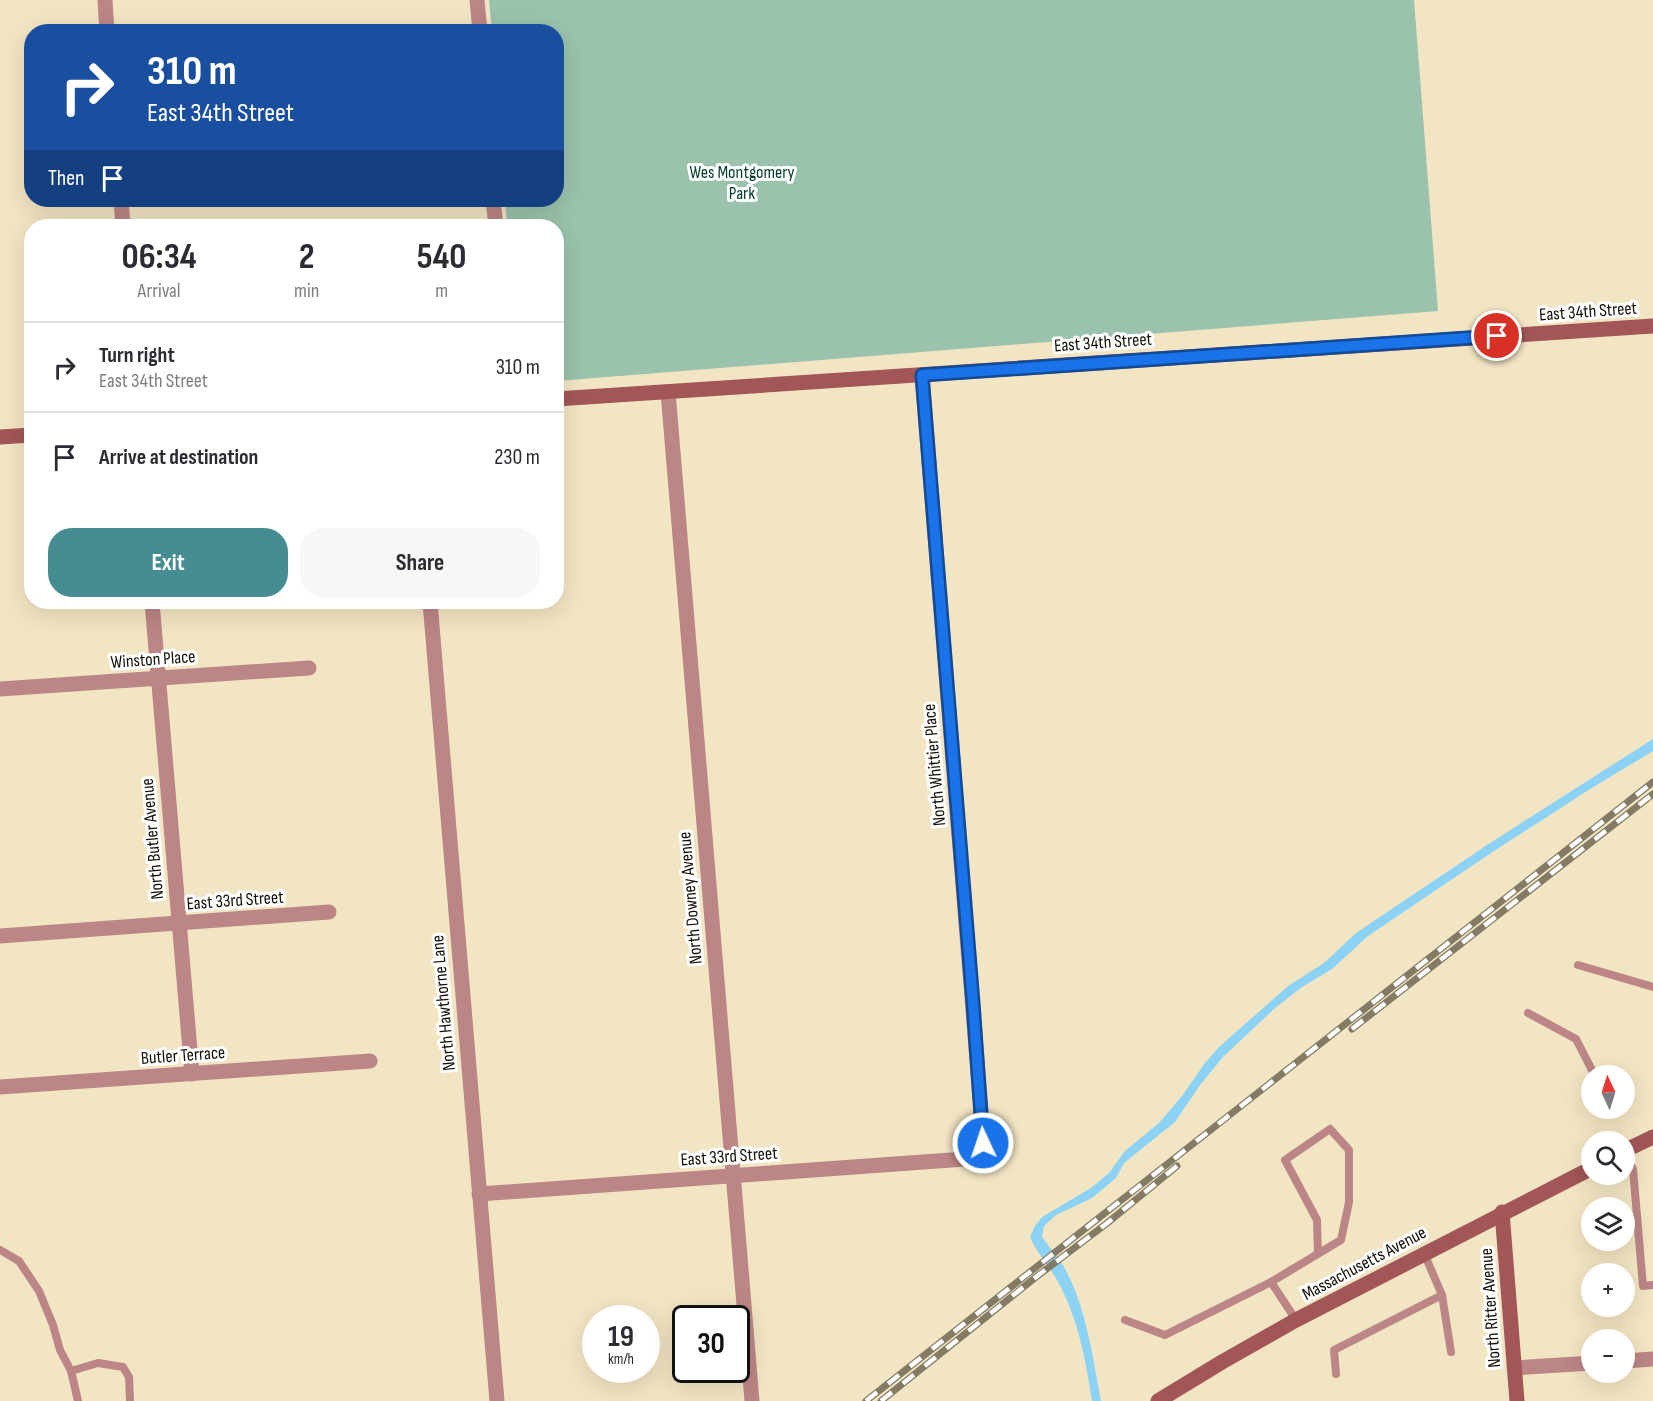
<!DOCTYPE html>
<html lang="en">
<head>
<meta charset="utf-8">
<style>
  body { margin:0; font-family:"Sofia Sans Condensed",sans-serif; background:#f7f7f7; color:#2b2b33; height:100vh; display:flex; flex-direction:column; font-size:22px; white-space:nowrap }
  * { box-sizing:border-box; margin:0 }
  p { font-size:20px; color:#7c7c81 }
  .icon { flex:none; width:33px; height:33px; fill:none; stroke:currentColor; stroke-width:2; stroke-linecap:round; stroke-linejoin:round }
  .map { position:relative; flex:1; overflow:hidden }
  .side { position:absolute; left:24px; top:219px; width:540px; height:390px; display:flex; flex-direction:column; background:#fff; border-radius:24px; box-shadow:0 6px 24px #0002 }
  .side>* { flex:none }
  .guide { position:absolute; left:24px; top:24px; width:540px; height:183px; border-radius:24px; box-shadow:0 6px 24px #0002; background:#1a4fa0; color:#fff; overflow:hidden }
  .needle { width:39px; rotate:356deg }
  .tools { position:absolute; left:1581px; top:1065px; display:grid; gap:12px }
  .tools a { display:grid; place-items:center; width:54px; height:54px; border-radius:50%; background:#fff; box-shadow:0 6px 24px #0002; font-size:30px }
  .speed { position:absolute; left:582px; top:1305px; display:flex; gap:12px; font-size:30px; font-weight:700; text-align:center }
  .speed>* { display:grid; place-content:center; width:78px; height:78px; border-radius:50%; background:#fff; box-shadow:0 6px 24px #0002; line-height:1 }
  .speed small { font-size:15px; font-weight:400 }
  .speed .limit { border:3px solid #111; border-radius:9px; background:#fff; color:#111 }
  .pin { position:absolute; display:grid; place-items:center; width:51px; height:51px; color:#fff; margin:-26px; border:3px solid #fff; border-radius:50%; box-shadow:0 2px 6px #0007 }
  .me { position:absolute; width:66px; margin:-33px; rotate:357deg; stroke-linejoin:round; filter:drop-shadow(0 0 4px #0008) }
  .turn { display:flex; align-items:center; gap:21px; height:126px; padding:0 24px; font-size:27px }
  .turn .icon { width:78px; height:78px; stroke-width:2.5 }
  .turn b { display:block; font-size:42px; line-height:51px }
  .then { display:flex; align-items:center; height:57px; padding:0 24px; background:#0003; gap:12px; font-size:22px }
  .eta { display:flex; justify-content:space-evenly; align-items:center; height:102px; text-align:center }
  .eta b { font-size:36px; font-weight:700; line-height:42px }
  .button { display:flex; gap:12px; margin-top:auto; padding:12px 24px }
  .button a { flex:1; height:69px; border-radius:24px; background:#458d93; color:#fff; font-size:24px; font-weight:700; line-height:69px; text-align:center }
  .button a+a { background:#f7f7f7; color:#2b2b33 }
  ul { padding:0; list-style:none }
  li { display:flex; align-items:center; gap:18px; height:90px; padding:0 24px; border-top:2px solid #e1e1e2 }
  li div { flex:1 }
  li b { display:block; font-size:22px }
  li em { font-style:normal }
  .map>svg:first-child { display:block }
</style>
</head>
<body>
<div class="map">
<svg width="1653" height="1401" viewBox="0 0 1653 1401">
  <rect width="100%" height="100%" fill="#f2e5c4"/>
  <!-- green -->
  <path fill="#9ac2ac" d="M 489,0 L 1414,0 L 1438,311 L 557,381 L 556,226 L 507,226 L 505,200 L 556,200 L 556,32 L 492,31 Z"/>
  <!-- water -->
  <path fill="#8bd2f5" d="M 1653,739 L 1653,751 L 1590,789 L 1491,853 L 1368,936 L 1332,969 L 1302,987 L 1274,1009 L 1223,1057 L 1200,1085 L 1175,1122 L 1124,1163 L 1116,1178 L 1092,1198 L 1056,1215 L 1044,1226 L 1042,1237 C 1049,1247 1058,1257 1064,1267 C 1086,1306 1093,1358 1101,1401 L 1092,1401 C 1086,1361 1078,1317 1057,1280 C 1049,1266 1037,1253 1030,1237 L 1035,1226 L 1042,1217 L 1091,1188 L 1109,1173 L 1125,1151 L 1159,1123 L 1182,1096 L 1205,1063 L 1219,1047 L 1288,986 L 1324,963 L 1356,933 L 1487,845 Z"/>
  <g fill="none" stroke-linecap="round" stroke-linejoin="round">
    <!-- lane -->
    <g stroke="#bb8685" stroke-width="8">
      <path d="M 1578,965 L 1653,987"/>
      <path d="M 1528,1013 L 1576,1039 L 1595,1076"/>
      <path d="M 1624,1155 L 1633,1169 L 1643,1286 L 1653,1285"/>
      <path d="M 0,1250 L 19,1261 L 39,1291 L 53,1325 L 60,1350 L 71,1371 L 78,1401"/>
      <path d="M 1424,1253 L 1442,1295 L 1451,1352"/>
      <path d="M 1271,1282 L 1341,1240 L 1349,1202 L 1349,1150 L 1330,1129 L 1285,1160 L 1317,1220 L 1318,1254"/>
      <path d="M 1125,1320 L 1165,1335 L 1271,1282 L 1296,1320"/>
      <path d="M 71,1371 L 98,1363 L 123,1367 L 129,1377 L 130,1401"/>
      <path d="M 1336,1374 L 1334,1350 L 1442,1295"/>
    </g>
    <!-- street -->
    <g stroke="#bb8685" stroke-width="15">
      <path d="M 105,0 L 107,32"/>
      <path d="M 477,0 L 480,32"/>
      <path d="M 121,200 L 123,226"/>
      <path d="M 493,200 L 496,226"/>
      <path d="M 668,392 L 752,1401"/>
      <path d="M 152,602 L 192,1074"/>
      <path d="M 430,602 L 497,1401"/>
      <path d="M 0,689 L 309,668"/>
      <path d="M 0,936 L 329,912"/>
      <path d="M 0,1087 L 370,1061"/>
      <path d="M 479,1194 L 965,1159 C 977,1154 983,1149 983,1135 L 922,375"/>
      <path d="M 1624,1361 L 1653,1359"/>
      <path d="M 1514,1368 L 1592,1363"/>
    </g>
    <!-- secondary -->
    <g stroke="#a25657" stroke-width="15">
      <path d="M 556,399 L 1653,326"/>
      <path d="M 0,437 L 32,435"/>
      <path d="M 1624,1151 L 1653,1137"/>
      <path d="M 1502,1212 L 1517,1401"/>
      <path d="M 1158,1401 L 1222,1362 L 1296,1320 L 1592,1168"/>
    </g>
    <!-- rail casing -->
    <g stroke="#847b65" stroke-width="7">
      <g id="rail">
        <path d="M 1352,1029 L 1653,794"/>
        <path d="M 866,1401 L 1653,782"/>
        <path d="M 881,1401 L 1036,1277 L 1106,1224 L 1177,1166"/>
      </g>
    </g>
    <!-- rail -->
    <use href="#rail" stroke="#fff" stroke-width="4.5" stroke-dasharray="14" stroke-linecap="butt"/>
  </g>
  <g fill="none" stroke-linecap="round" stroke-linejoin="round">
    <!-- route casing -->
    <g stroke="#114b97" stroke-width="15">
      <path id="route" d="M 983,1143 L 973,1003 L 922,375 L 1497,336"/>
    </g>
    <!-- route -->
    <use href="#route" stroke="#1a73e8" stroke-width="10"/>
  </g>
  <g text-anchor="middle" stroke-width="6" stroke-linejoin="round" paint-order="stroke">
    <!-- park labels -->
    <g font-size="18" fill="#023e27" stroke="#fff">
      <text x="742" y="178">Wes Montgomery<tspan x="742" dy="21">Park</tspan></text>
    </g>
    <!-- street labels -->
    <g font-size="18" fill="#120e04" stroke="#fff">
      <text transform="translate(1588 311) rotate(-4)" y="6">East 34th Street</text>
      <text transform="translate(1103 342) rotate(-4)" y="6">East 34th Street</text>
      <text transform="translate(153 659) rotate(-4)" y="6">Winston Place</text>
      <text transform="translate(934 765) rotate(-95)" y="6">North Whittier Place</text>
      <text transform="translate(152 839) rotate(-95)" y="6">North Butler Avenue</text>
      <text transform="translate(690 898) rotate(-95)" y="6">North Downey Avenue</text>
      <text transform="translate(235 900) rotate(-4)" y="6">East 33rd Street</text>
      <text transform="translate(443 1003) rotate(-95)" y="6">North Hawthorne Lane</text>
      <text transform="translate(183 1055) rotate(-4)" y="6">Butler Terrace</text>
      <text transform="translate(729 1156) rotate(-4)" y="6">East 33rd Street</text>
      <text transform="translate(1364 1263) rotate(-28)" y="6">Massachusetts Avenue</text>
      <text transform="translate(1490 1308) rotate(-94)" y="6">North Ritter Avenue</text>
    </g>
  </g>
</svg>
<div class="tools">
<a><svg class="needle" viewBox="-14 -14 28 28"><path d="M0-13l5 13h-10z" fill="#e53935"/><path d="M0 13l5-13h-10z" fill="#7c7c81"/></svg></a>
<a><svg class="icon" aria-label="search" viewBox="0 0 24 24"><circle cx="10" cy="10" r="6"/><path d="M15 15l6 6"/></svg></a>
<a><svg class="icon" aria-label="layers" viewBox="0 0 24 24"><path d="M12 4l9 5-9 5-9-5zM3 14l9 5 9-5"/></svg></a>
<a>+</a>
<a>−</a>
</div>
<div class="speed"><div>19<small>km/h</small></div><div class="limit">30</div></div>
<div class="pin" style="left:1497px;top:336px;background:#d93025"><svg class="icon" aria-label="arrive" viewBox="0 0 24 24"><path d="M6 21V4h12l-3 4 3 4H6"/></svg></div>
<svg class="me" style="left:983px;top:1143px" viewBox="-20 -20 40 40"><circle r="17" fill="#1a73e8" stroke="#fff" stroke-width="3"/><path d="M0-11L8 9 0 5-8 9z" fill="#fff"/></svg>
<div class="guide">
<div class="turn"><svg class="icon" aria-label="right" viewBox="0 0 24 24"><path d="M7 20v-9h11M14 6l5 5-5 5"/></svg><div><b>310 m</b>East 34th Street</div></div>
<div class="then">Then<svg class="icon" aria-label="arrive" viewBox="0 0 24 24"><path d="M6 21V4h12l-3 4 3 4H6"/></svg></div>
</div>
<section class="side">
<div class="eta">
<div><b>06:34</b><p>Arrival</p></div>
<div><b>2</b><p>min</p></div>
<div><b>540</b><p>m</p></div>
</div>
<ul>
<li><svg class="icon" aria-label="right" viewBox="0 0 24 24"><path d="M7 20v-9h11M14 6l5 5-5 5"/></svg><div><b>Turn right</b><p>East 34th Street</p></div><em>310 m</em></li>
<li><svg class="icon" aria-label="arrive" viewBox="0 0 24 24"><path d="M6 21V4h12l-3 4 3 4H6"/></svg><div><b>Arrive at destination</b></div><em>230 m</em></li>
</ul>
<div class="button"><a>Exit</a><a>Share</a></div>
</section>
</div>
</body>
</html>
